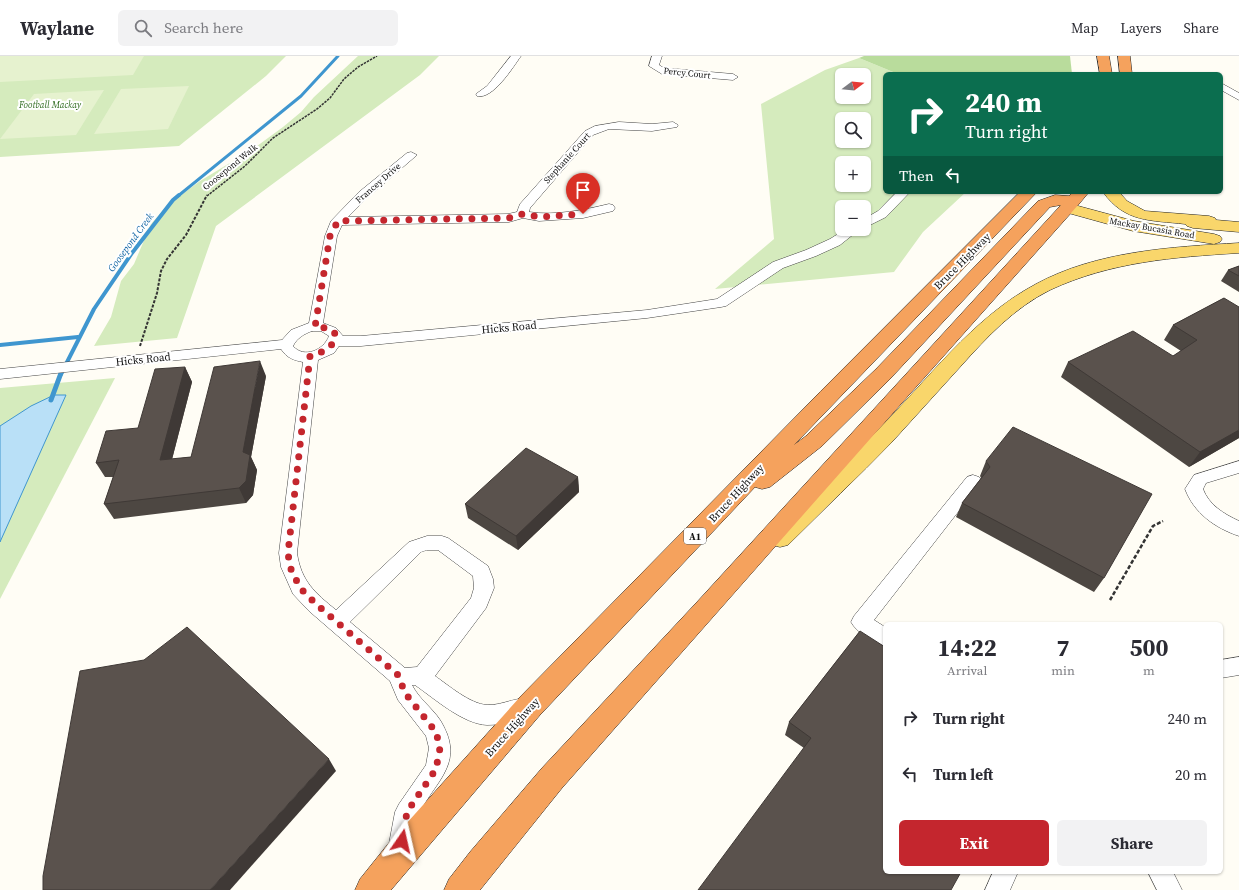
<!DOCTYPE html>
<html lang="en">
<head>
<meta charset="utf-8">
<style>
  body { margin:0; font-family:"Source Serif 4",serif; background:#f2f2f3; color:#2b2b33; height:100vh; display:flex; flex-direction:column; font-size:15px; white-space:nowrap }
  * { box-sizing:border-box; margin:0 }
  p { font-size:13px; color:#7c7c81 }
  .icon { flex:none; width:22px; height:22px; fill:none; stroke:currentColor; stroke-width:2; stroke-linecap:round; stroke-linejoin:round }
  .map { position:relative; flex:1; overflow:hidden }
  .sheet { position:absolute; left:883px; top:566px; width:340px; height:252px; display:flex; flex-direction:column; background:#fff; border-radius:6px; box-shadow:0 1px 3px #0004 }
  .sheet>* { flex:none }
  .banner { position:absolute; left:883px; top:16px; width:340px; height:122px; border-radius:6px; box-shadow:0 1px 3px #0004; background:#0b6e4f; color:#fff; overflow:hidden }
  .needle { width:26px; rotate:74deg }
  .fabs { position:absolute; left:835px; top:12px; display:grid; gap:8px }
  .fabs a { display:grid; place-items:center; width:36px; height:36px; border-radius:6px; background:#fff; box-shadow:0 1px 3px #0004; font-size:20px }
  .pin { position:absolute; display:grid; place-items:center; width:34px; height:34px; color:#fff; margin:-41px -17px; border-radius:50% 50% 50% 0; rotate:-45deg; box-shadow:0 0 4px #0007 }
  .pin .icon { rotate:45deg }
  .me { position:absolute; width:44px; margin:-22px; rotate:11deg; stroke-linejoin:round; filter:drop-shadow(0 0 3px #0008) }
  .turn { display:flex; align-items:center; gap:14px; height:84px; padding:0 16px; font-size:18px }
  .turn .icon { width:52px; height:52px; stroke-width:2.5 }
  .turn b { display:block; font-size:28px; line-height:34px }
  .then { display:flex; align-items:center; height:38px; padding:0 16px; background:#0003; gap:8px; font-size:15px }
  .eta { display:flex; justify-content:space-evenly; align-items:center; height:68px; text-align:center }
  .eta b { font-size:24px; font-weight:700; line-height:28px }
  .action { display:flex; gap:8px; margin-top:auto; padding:8px 16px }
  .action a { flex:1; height:46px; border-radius:6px; background:#c4262e; color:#fff; font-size:16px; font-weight:700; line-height:46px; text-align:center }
  .action a+a { background:#f2f2f3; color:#2b2b33 }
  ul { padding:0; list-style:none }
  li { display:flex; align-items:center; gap:12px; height:56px; padding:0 16px }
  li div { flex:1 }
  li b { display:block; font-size:15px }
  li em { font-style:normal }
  header { display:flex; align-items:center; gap:24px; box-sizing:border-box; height:56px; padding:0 20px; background:#fff; border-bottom:1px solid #e1e1e2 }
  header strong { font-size:19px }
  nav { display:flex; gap:22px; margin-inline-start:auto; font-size:14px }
  .search { width:280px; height:36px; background:#f2f2f3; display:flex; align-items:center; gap:10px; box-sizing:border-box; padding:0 14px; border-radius:6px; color:#7c7c81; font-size:15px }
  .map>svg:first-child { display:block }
</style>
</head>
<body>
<header>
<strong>Waylane</strong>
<div class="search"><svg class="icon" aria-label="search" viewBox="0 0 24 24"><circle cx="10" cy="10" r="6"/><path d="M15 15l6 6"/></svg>Search here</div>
<nav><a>Map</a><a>Layers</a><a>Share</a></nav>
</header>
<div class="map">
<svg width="1239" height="834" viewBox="0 0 1239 834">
  <rect width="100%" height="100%" fill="#fffdf5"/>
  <!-- green -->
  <g fill="#d5ebbd" fill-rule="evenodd">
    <path d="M 0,0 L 286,0 L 266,20 L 179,90 L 0,101 Z"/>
    <path d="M 358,0 L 439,0 L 420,19 L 216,170 L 177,282 L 94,290 L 111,261 L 121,225 L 134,208 L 151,168 L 169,148 L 200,125 L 253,93 L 283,71 L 301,56 L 314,41 Z"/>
    <path d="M 859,2 L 898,18 L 885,18 L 885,136 L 966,136 L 923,176 L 894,216 L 715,233 L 774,183 L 761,48 L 825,14 ZM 842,19 L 864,19 L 864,41 L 842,41 ZM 842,63 L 864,63 L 864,85 L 842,85 ZM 842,107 L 864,107 L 864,129 L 842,129 ZM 842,151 L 864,151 L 864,173 L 842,173 Z"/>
    <path d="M 115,322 L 0,543 L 0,332 Z"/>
  </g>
  <!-- forest -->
  <path fill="#b9dc9c" d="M 864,0 L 1070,0 L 1072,18 L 898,18 L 859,2 Z"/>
  <!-- pitch -->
  <g fill="#e6f2cf">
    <path d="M 0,0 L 144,0 L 133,19 L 0,26 Z"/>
    <path d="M 189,30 L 168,73 L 94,78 L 121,33 Z"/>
    <path d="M 104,34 L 76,79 L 0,83 L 34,38 Z"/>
  </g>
  <!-- water -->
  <path fill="#b9e0f7" stroke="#3f96cf" d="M 54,339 L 66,339 L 0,486 L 0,370 L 31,350 Z"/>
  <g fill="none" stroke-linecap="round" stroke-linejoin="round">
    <!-- stream-far2 -->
    <path stroke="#3f96cf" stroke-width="3" d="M 178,140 L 301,40 L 338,0"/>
    <!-- stream-far1 -->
    <g stroke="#3f96cf" stroke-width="4">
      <path d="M 0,289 L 78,281"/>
      <path d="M 61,318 L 94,253 L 132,197 L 173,144 L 179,139"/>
    </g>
    <!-- stream -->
    <path stroke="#3f96cf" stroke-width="5" d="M 51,344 L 61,317"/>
    <!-- minor casing -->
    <g stroke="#444" stroke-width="1">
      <g id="minor">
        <path d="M 511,0 L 521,0 C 513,11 493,44 477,40 L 476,38 L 487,30 Z"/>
        <path d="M 652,0 L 662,0 L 659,9 L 664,12 L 733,18 L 738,21 L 733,24 L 662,18 L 649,10 Z"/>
        <path d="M 1221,27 L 1239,37 L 1239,44 L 1221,34 Z"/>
        <path d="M 619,66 L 652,68 L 673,66 L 678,69 L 677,71 L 652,75 L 609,73 L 593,79 L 530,152 L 529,156 C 555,160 584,154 609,148 L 613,149 L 615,152 L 613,155 L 583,162 L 539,165 L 523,162 L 509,166 L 342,169 L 337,180 L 323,267 L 336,272 L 343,280 L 361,280 L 647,254 L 717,243 L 773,206 L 806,194 L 830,183 L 846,173 L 860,173 L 840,189 L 816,200 L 783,212 L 726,250 L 721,251 L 647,262 L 361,290 L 339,290 L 334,297 L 318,304 L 297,497 C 301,525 315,537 336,554 L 409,486 L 427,480 L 442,480 L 448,482 L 488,510 L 493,523 L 494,532 L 486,552 L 435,620 C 448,629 470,648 487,649 C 503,650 520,638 536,644 L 539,651 L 536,658 C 521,664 503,669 487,669 C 463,668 435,643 415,629 L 412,629 C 420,645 437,655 444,671 C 464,710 432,728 418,760 C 412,772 414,788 408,801 L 400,805 L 392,801 L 388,793 L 395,756 L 399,748 L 426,709 L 429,692 L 426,680 L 398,644 L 390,625 L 309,555 L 293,538 L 281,511 L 279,497 L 303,306 C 293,304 287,302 281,293 L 0,323 L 0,313 L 282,284 L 291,274 L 309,267 L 325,180 L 331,165 L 359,136 L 407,97 L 411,96 L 417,99 L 367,142 L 348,161 L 508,158 L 517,156 L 520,148 L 585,75 L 595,70 ZM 312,275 L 321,275 L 329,280 C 324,294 304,303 293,290 C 297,282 304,278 312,275 ZM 427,494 L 438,494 L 473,520 L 474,532 L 471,542 L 417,611 L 405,612 L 350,566 L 421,496 Z"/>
        <path d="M 897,136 L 910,136 L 886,161 L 864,172 L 864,163 L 878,155 Z"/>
        <path d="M 1239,405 L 1239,417 L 1206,427 L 1203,433 C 1209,449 1224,458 1239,465 L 1239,480 C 1215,472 1194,457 1185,433 L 1194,419 Z"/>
        <path d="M 973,419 L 979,421 L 982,425 L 979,429 L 874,564 L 885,571 L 885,590 C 873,586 857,577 851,566 L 854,560 L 967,421 Z"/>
        <path d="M 1239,601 L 1239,619 L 1221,622 L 1221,604 Z"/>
        <path d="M 993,816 L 1018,816 L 1010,834 L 985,834 Z"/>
        <path d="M 1148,816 L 1173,816 L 1182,834 L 1157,834 Z"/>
      </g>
    </g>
    <!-- major casing -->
    <g stroke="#222" stroke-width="1">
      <g id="major">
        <path d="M 1103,136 L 1119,136 L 1127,145 L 1145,155 L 1209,160 L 1215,162 L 1216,164 L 1239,166 L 1239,176 L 1193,172 L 1187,170 L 1185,168 C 1151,164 1125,167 1103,136 Z"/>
        <path d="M 1067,147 L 1134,165 L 1214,178 L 1220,180 L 1222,183 L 1220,186 L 1214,188 L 1133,175 L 1061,155 L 1059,152 L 1061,149 Z"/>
        <path d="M 1239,187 L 1239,197 C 1174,201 1110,206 1050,234 C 1014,252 987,281 961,310 C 938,335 915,361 892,386 C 858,421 823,454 788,489 L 780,491 L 772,489 L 768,482 L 772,475 C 807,442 843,410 877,375 C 927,325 972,262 1036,228 C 1097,195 1171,191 1239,187 Z"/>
      </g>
    </g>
    <!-- highway casing -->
    <g stroke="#222" stroke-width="1">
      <g id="highway">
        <path d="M 1097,0 L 1109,0 L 1112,18 L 1100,18 Z"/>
        <path d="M 1118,0 L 1130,0 L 1132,18 L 1120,18 Z"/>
        <path d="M 1020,136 L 1037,136 L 794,389 L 806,380 L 876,313 L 1038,145 L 1055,139 L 1069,140 L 1073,136 L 1089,136 L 1079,148 L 908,340 L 562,732 L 480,834 L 444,834 L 449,823 L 470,796 L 542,712 L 697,546 L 1061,149 L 1050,151 L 890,323 L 822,390 L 770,431 L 762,433 L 755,431 L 540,659 L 391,834 L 355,834 L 360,823 L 388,788 L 520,641 L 820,336 Z"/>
      </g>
    </g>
    <!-- path-far2 -->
    <path stroke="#333" stroke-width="1.5" stroke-dasharray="2.5 1" stroke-linecap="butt" d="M 207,140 L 245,110 L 273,82 L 317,53 L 330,42 L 344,23 L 358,11 L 377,0"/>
    <!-- path-far1 -->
    <path stroke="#333" stroke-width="2" stroke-dasharray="3 1.5" stroke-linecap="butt" d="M 140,290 L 157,237 L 161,215 L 167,203 L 186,179 L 207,139"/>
    <!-- path -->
    <path stroke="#333" stroke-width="2.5" stroke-dasharray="4 2" stroke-linecap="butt" d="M 1110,544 L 1153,470 L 1163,465"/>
    <!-- minor -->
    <use href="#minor" fill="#fff" fill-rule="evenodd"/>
    <!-- major -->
    <use href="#major" fill="#f9d66b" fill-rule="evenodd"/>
    <!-- highway -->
    <use href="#highway" fill="#f5a25d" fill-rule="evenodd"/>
  </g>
  <!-- wall -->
  <g fill="#4d4742">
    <path d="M 1239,210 L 1239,236 L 1221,225 L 1228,214 Z"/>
    <path d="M 1224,242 L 1239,382 L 1189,411 L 1061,321 L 1068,306 L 1173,300 L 1181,295 L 1164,284 L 1173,269 Z"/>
    <path d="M 185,311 L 192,326 L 172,403 L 191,401 L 266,320 L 251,401 L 257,414 L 253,439 L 246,447 L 114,463 L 104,448 L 113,421 L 105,421 L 96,407 L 138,372 Z"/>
    <path d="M 986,405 L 1104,522 L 1094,536 L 956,461 L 962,447 L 981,422 L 980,420 Z"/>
    <path d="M 578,421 L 579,436 L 518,494 L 468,462 L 465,448 Z"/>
    <path d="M 860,575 L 951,834 L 804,692 L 785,679 L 789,666 Z"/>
  </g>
  <!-- shaded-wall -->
  <g fill="#3f3936">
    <path d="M 260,305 L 266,320 L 251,401 L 257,414 L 253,439 L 246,447 L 239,432 L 243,396 Z"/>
    <path d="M 185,311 L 192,326 L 168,419 L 160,404 Z"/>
    <path d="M 1239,374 L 1239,382 L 1189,411 L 1200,396 Z"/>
    <path d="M 578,421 L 579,436 L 518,494 L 516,480 Z"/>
    <path d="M 329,703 L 336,715 L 230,834 L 210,834 Z"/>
  </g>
  <!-- building -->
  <g fill="#5a524d" stroke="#3f3936">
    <path d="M 1239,210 L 1239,220 L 1228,214 Z"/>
    <path d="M 1224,242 L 1239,251 L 1239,374 L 1200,396 L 1068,306 L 1133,275 L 1173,300 L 1197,284 L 1173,269 Z"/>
    <path d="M 260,305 L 243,396 L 250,399 L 246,425 L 239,432 L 104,448 L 119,404 L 96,407 L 106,375 L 138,372 L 155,313 L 185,311 L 160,404 L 191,401 L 214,311 Z"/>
    <path d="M 1013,371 L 1152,438 L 1104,522 L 962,447 L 990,411 L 986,405 Z"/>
    <path d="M 526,392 L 578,421 L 516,480 L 465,448 Z"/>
    <path d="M 187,571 L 329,703 L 210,834 L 43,834 L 43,820 L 80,615 L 144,604 Z"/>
    <path d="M 860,575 L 885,591 L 885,816 L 961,816 L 951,834 L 698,834 L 811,682 L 789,666 Z"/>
  </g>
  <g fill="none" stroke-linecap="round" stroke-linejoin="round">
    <!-- route -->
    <path stroke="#c4262e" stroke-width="7" stroke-dasharray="0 12.6" d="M 402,785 L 407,756 L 436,713 L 440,692 L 436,676 L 405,637 L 398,619 L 316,548 L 300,532 L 290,511 L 288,497 L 310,300 C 336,294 349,271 315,271 L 330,180 L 338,165 L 509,162 L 523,158 L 539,161 L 583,158"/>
  </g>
  <g text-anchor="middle" stroke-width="4" stroke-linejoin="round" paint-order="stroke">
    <!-- far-street labels -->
    <g font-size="9" fill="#111" stroke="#fff">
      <text transform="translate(687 17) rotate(6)" y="3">Percy Court</text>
      <text transform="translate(567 102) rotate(-48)" y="3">Stephanie Court</text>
      <text transform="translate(230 111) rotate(-39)" y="3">Goosepond Walk</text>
      <text transform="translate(378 127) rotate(-41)" y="3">Francey Drive</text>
      <text transform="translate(1152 172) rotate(10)" y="3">Mackay Bucasia Road</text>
    </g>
    <!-- far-park labels -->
    <g font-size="9" font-style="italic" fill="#2f6b1f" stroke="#fff">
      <text x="50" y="52">Football Mackay</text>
    </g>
    <!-- far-water labels -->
    <g font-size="10" font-style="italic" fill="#1768a6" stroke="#fff">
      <text transform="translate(130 186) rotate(-54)" y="4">Goosepond Creek</text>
    </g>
    <!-- shield labels -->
    <rect fill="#fff" stroke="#585858" stroke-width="1" x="684" y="472" width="22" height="16" rx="3"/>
    <g font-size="10" font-weight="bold" fill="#111">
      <text x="695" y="484">A1</text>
    </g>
    <!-- street labels -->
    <g font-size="11" fill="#111" stroke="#fff">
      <text transform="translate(962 205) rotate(-45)" y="4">Bruce Highway</text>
      <text transform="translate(509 271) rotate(-5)" y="4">Hicks Road</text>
      <text transform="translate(143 303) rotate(-6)" y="4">Hicks Road</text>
      <text transform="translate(736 437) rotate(-47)" y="4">Bruce Highway</text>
      <text transform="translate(512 671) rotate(-48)" y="4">Bruce Highway</text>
    </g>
  </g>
</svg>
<div class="fabs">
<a><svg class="needle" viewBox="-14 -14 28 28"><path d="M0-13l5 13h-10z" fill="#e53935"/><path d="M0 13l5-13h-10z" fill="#7c7c81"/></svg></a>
<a><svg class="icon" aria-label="search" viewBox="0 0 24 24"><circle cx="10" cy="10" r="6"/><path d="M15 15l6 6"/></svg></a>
<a>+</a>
<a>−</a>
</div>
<div class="pin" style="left:583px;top:158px;background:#d93025"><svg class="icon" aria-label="arrive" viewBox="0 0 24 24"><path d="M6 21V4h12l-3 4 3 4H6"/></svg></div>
<svg class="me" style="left:402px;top:785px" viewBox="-20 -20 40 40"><path d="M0-17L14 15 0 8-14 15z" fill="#c4262e" stroke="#fff" stroke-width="4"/></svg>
<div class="banner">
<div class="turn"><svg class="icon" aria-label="right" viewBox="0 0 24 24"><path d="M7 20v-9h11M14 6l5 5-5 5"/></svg><div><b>240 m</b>Turn right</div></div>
<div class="then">Then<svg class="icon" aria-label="left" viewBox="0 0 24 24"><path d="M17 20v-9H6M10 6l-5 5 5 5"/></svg></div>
</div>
<section class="sheet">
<div class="eta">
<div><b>14:22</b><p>Arrival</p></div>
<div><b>7</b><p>min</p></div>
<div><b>500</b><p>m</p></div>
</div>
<ul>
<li><svg class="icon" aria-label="right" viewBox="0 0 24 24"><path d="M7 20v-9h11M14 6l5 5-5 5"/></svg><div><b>Turn right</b></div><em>240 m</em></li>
<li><svg class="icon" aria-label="left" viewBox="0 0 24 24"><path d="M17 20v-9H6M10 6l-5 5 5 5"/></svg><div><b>Turn left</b></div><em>20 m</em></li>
</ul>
<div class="action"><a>Exit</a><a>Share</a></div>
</section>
</div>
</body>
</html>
